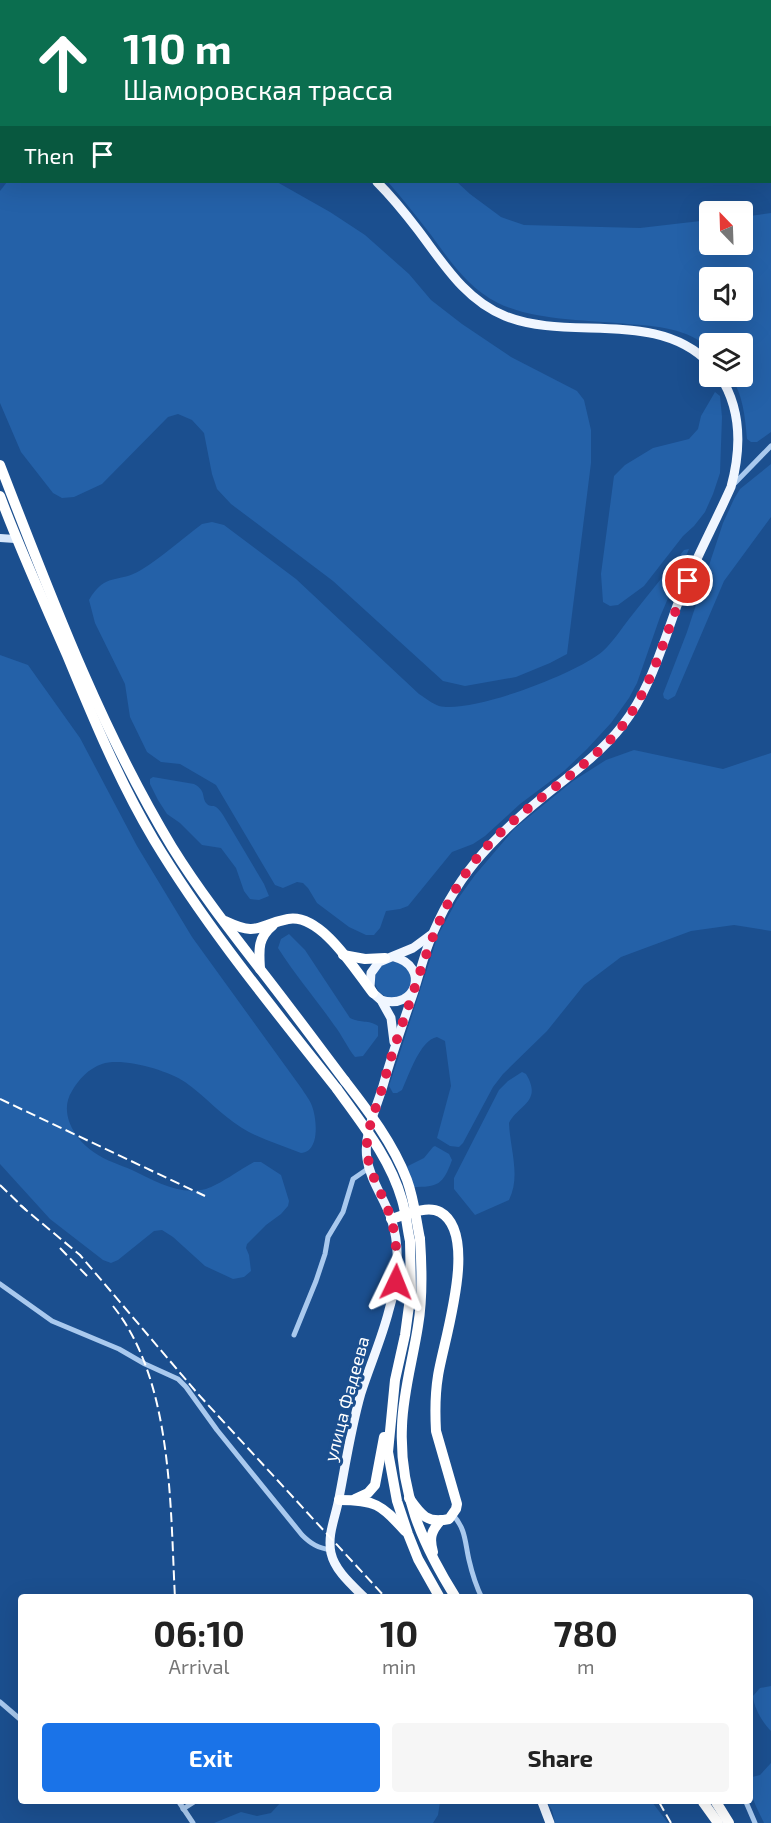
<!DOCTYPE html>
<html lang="en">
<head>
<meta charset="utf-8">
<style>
  body { margin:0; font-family:"Exo 2",sans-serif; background:#f6f6f6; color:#222; height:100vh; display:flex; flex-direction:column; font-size:22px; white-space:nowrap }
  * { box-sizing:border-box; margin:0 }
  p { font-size:20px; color:#767676 }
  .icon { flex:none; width:33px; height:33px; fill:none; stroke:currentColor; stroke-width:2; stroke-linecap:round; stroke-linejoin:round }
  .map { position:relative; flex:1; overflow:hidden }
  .side { position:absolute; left:18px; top:1594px; width:735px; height:210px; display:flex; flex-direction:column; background:#fff; border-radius:6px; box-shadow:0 6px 24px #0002 }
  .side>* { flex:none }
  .banner { position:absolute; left:0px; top:0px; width:771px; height:183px; box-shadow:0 6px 24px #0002; background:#0b6e4f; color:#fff; overflow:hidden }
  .needle { width:39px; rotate:337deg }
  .tools { position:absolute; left:699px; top:201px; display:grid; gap:12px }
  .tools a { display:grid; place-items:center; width:54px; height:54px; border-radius:6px; background:#fff; box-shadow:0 6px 24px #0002; font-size:30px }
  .pin { position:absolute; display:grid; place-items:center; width:51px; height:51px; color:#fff; margin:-26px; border:3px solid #fff; border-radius:50%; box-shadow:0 2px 6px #0007 }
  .me { position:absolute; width:66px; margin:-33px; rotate:2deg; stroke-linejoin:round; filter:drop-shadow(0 0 4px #0008) }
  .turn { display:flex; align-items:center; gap:21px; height:126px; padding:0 24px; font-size:27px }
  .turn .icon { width:78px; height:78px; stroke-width:2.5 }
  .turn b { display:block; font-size:42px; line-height:51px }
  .then { display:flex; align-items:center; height:57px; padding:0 24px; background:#0003; gap:12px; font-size:22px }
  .eta { display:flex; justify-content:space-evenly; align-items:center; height:102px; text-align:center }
  .eta b { font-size:36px; font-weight:700; line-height:42px }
  .cta { display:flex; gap:12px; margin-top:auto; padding:12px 24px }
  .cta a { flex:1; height:69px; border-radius:6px; background:#1a73e8; color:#fff; font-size:24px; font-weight:700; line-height:69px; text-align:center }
  .cta a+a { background:#f6f6f6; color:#222 }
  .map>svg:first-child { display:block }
</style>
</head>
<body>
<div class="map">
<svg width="771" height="1823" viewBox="0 0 771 1823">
  <rect width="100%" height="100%" fill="#1b4f8f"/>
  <!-- green -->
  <g fill="#2461a8" fill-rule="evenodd">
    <path d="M 0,0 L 72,0 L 72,1 L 2,2 L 2,162 L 0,163 Z"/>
    <path d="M 7,182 L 277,182 L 330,212 L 365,235 L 409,274 L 431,300 L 462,324 L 511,357 L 577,391 L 584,400 L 591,430 L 591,463 L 567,654 L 550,663 L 516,677 L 465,686 L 443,681 L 333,581 L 231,504 L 217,489 L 212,474 L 204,433 L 192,420 L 178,414 L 168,417 L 102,484 L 74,497 L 62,498 L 53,493 L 21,452 L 0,403 L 0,191 Z"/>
    <path d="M 388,182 L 457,182 L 470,194 L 501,217 L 524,225 L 640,228 L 709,220 L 710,244 L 742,244 L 743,217 L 771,213 L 771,432 L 757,442 L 751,442 L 747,439 C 745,416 743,395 731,377 L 742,376 L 742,344 L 710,344 L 709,349 C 689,328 655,326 628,324 C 588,320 534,321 498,303 C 468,288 450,261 431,235 C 417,217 403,199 388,182 ZM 710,278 L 742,278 L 742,310 L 710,310 Z"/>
    <path d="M 715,392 L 720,396 L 722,417 L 720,473 L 713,494 L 705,512 L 694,526 L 683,536 L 644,586 L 618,605 L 610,606 L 603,602 L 601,574 L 614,476 L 625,465 L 653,448 L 689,439 L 698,429 L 701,416 Z"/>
    <path d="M 771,464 L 771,517 L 724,581 L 675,696 L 668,700 L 664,698 L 663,694 L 687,632 L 723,523 L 734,499 L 740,489 Z"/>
    <path d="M 212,522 L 224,525 L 296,579 L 419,694 C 425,698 433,704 439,706 C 472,714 578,673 603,651 C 613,642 621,629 629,619 C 647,596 666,573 684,550 L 689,549 L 660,617 L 637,683 L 629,698 L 611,723 L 587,749 L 564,771 L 520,804 L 485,836 L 473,844 L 452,852 L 408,906 L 400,909 L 386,911 L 380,928 L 374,935 L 366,935 L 349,927 L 317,903 L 308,888 L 303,883 L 297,882 L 283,888 L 275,885 L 216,785 L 180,764 L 161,762 L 147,752 L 130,717 L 125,684 L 95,623 L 89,600 C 106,571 119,584 141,570 C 162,557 182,539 202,524 Z"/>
    <path d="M 0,655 L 28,665 L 80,738 L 137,846 L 192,937 L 302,1089 C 305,1094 310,1100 312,1106 C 317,1119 320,1152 301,1153 C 281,1145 260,1139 242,1128 C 221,1115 205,1096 185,1082 C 167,1070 122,1057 102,1064 C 88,1069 79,1079 72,1091 C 58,1113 75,1140 95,1153 C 105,1160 120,1165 132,1170 C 155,1181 179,1196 206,1189 C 219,1185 241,1169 254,1162 L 261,1162 L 281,1175 L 289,1201 L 288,1206 L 281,1214 L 266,1225 L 247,1244 L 246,1248 L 249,1255 L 251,1271 L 244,1277 L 233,1279 L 205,1266 L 173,1237 L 162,1230 L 154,1231 L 118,1260 L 111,1263 L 103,1260 L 50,1219 L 0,1164 Z"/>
    <path d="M 634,750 L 723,769 L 771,753 L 771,931 L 734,925 L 691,931 L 621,957 L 584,985 L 547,1031 L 503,1074 L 493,1087 L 463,1143 L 459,1147 L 450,1146 L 437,1138 L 451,1086 L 445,1041 L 437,1037 C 420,1040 409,1075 402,1090 L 397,1093 L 393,1093 L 389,1086 L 438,935 L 457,900 L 475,875 L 515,828 L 573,781 L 606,760 Z"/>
    <path d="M 153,777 L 194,784 C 207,791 201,798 207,804 C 210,807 213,805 216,807 C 219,809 221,812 223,815 L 264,884 L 269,896 L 259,900 L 250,899 L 244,891 L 236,868 L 221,848 L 202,845 L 180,823 L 167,814 L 158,800 L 150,784 L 150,779 Z"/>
    <path d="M 289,934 L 305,950 L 350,1018 C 362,1024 368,1019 378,1026 L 378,1036 L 363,1056 L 355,1057 C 347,1047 342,1035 334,1025 C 316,999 295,975 278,948 L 281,939 Z"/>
    <circle cx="393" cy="980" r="18"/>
    <path d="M 522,1072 L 526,1074 C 543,1102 518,1105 509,1123 C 510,1149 521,1176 509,1200 L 475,1215 L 454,1189 L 454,1178 L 499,1090 L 508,1081 Z"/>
    <path d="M 435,1146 L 449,1154 L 452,1160 C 443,1185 438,1187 413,1187 L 406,1169 L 408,1166 L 424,1158 L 433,1147 Z"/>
    <path d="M 771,1686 L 771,1731 C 762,1722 754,1708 753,1696 L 760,1688 Z"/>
    <path d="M 771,1763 L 771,1823 L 764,1823 C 758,1809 746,1791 752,1777 L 760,1775 Z"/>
    <path d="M 281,1802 L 440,1802 L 438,1815 L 433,1823 L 214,1823 L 241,1812 L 257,1816 L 271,1813 Z"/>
    <path d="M 547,1802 L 652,1802 L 668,1823 L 555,1823 L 552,1810 Z"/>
  </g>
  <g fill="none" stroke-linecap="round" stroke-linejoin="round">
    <!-- street -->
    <g stroke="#a9c9ee" stroke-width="5">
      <path d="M 732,486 L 771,446"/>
      <path d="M 0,1284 L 52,1321 L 119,1349 L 145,1364 L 178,1379 L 186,1387 L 217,1430 L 302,1535 C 311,1544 318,1548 331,1550"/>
      <path d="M 294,1335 L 316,1281 L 325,1254 L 328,1237 L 343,1212 L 353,1179 L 369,1168"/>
      <path d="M 453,1515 C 466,1529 465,1543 469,1560 C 472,1573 476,1586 482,1598"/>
      <path d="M 0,1702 L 21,1720"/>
      <path d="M 179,1802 L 193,1823"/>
      <path d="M 746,1802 L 755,1823"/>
      <path d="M 183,1809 L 194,1802"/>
    </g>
    <!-- secondary -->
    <path stroke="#d6e6fa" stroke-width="8" d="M 0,538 L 15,539 L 0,538"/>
    <!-- primary -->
    <g stroke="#f0f6ff" stroke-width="9">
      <path d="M 81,0 L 81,2"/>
      <path d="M 377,182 C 392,197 405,213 418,230 C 443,263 465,300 505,316 C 569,342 657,308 710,364"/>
      <path d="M 381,1000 C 417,1011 430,966 394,957"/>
      <path d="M 394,1042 L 391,1018 L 381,1000 L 373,993 L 370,987 L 371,973 L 379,962 L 413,948 L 432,934"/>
      <path d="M 365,1598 C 352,1585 335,1571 331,1553 C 327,1534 336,1516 339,1498 C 346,1462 351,1428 361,1393 C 370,1365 382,1338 389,1310 C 398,1280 401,1248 391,1218 C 384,1198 370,1180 367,1159 C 363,1135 376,1109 383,1086 C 392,1054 403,1023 414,991 C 419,975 423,959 429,943 C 454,878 490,840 543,797 C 570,775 600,754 622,726 C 652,688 664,639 681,595 C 696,558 715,523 731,487 C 741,450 742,410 720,376"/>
      <path d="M 542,1802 L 550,1823"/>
    </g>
    <!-- highway -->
    <g stroke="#fff" stroke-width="10">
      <path d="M 0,465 C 50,594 100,728 172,847 C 198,889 229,929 260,969 C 289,1006 317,1044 345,1081"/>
      <path d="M 0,496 C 20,550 44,602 67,655 C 93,718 119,781 154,840 C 207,928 273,1008 337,1089"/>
      <path d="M 225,921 C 259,937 257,925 288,919 C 321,913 355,970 373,993"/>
      <path d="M 343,955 L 365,959 L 385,958"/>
      <path d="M 260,969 C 259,951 257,938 273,925"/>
      <path d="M 391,1219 C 405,1215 427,1205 440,1212 C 480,1234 443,1342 438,1376 C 435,1394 435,1413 436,1431 L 457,1504 L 456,1509 L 449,1519 C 427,1524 421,1515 409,1498"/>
      <path d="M 420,1239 C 422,1268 423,1297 418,1326 C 413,1359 403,1392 402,1426 C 399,1491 422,1544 456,1598"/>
      <path d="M 410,1241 L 411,1291 L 405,1335 L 395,1380 L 388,1452 L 397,1501 L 408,1534 L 418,1559 L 440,1598"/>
      <path d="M 355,1499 L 368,1493 L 375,1485 L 384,1437"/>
      <path d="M 339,1500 C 375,1500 381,1504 405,1531"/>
      <path d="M 433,1552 C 429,1538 431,1531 441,1520"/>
      <path d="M 703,1802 L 718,1823"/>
      <path d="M 716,1802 L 729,1823"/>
    </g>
    <!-- rail -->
    <g stroke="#fff" stroke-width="2" stroke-dasharray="10 4.5" stroke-linecap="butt">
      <path d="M 0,1099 L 205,1196"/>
      <path d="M 0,1185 L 26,1210"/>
      <path d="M 20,1205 L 80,1255 L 198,1394 L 386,1598"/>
      <path d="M 60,1248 L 89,1278"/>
      <path d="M 113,1306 C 173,1381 170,1505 175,1598"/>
      <path d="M 659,1802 L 671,1823"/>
    </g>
    <!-- highway-bridge -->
    <g stroke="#fff" stroke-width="10">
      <path d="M 345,1081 C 369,1112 393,1143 407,1180 C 414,1199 416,1219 420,1239"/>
      <path d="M 337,1089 C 362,1124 390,1158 402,1200 C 406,1213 407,1228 410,1241"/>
    </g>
  </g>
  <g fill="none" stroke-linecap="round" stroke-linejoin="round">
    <!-- route -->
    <path stroke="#e11d48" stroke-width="10" stroke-dasharray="0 18" d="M 396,1282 C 397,1260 397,1240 391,1219 C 383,1192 365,1170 367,1142 C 369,1122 378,1104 383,1085 C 391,1056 401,1027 411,999 C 431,939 448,886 494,839 C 516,817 542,797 567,778 C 586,762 607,746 623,725 C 655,682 666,629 688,581"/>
  </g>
  <g text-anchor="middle" stroke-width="6" stroke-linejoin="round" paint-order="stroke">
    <!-- street labels -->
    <g font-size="18" fill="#fff" stroke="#1b4f8f">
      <text transform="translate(347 1399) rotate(-75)" y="6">улица Фадеева</text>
    </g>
  </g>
</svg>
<div class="tools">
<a><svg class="needle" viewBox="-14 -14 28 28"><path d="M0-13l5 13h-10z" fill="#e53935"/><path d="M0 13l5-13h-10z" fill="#767676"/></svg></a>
<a><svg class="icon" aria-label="sound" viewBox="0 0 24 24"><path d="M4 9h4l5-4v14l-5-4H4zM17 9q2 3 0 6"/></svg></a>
<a><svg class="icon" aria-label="layers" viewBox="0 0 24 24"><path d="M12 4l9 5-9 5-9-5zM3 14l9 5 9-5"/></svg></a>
</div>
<div class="pin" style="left:688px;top:581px;background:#d93025"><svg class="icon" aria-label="arrive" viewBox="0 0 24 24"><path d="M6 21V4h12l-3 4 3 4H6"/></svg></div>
<svg class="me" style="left:396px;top:1282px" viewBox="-20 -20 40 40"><path d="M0-17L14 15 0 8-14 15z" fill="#e11d48" stroke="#fff" stroke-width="4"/></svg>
<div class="banner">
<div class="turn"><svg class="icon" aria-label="ahead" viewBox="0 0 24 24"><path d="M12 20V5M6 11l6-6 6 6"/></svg><div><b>110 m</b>Шаморовская трасса</div></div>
<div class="then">Then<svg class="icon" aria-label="arrive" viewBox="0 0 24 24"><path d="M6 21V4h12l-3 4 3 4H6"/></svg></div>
</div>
<section class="side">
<div class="eta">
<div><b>06:10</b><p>Arrival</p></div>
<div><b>10</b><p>min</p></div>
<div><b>780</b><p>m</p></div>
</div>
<div class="cta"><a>Exit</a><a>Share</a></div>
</section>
</div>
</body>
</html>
